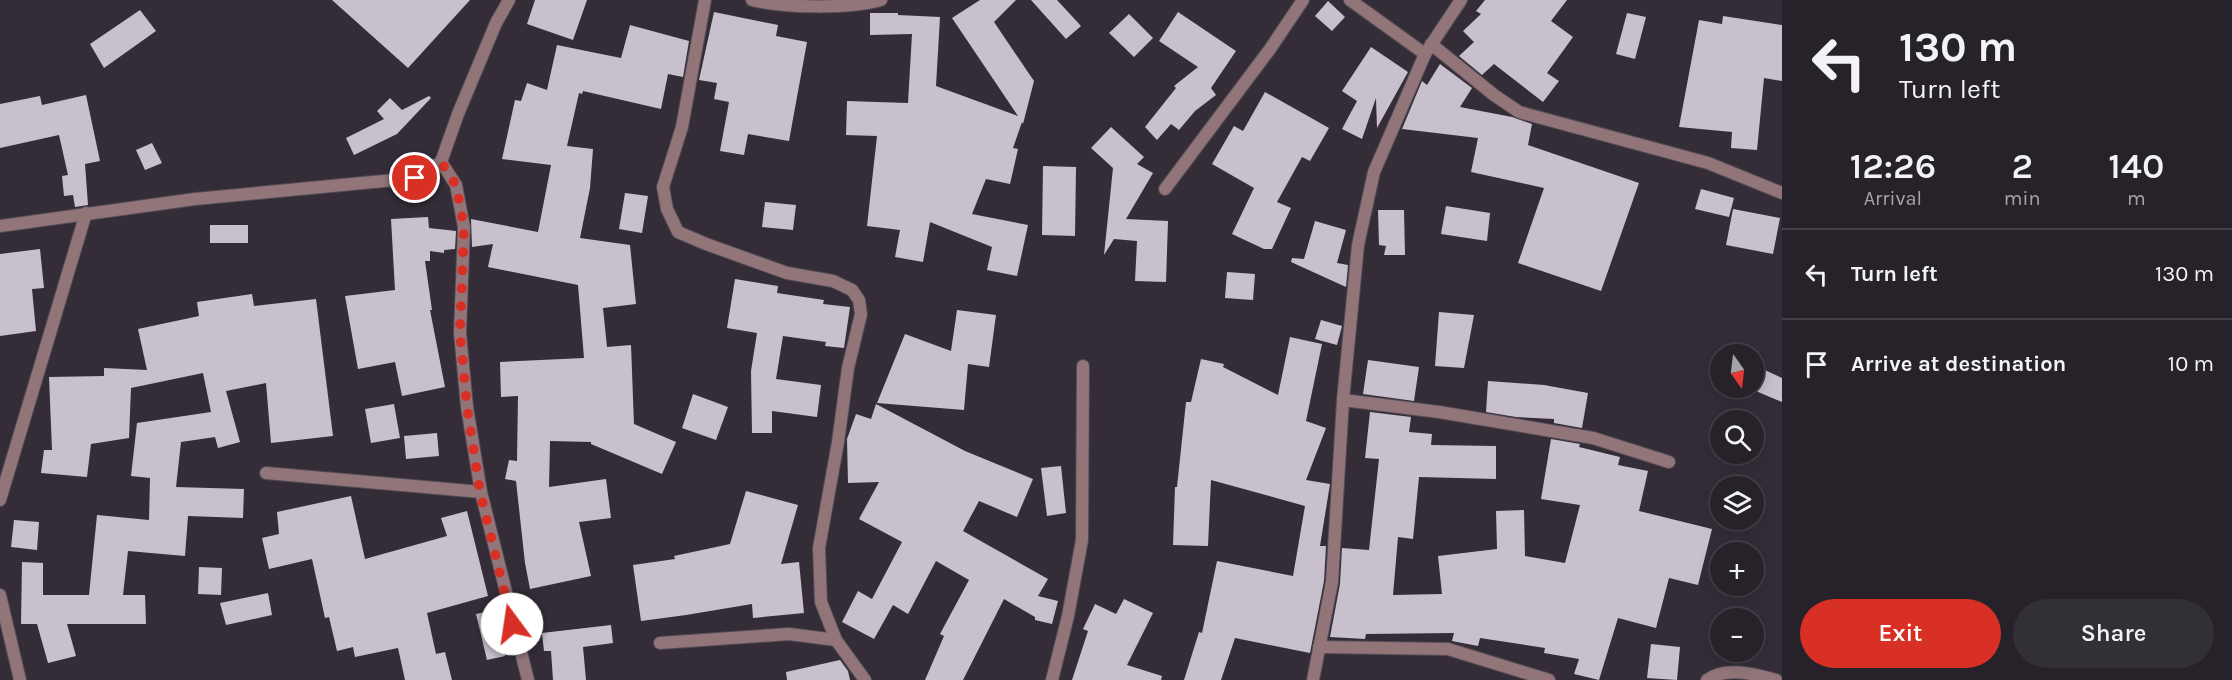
<!DOCTYPE html>
<html lang="en">
<head>
<meta charset="utf-8">
<style>
  body { margin:0; font-family:Karla,sans-serif; background:#332f36; color:#f1f3f6; height:100vh; display:flex; flex-direction:column; font-size:22px; white-space:nowrap }
  * { box-sizing:border-box; margin:0 }
  p { font-size:20px; color:#a4a4a8 }
  .icon { flex:none; width:33px; height:33px; fill:none; stroke:currentColor; stroke-width:2; stroke-linecap:round; stroke-linejoin:round }
  .map { position:relative; flex:1; overflow:hidden }
  .details { display:flex; flex-direction:column; background:#27222a; width:450px }
  .details>* { flex:none }
  .banner { background:#27222a; color:#f1f3f6; overflow:hidden }
  .needle { width:39px; rotate:166deg }
  .fabs { position:absolute; left:1710px; top:344px; display:grid; gap:12px }
  .fabs a { display:grid; place-items:center; width:54px; height:54px; border-radius:50%; background:#27222a; box-shadow:0 3px 15px #0003,0 0 0 2px #433f47; font-size:30px }
  .pin { position:absolute; display:grid; place-items:center; width:51px; height:51px; color:#fff; margin:-26px; border:3px solid #fff; border-radius:50%; box-shadow:0 2px 6px #0007 }
  .me { position:absolute; width:66px; margin:-33px; rotate:346deg; stroke-linejoin:round; filter:drop-shadow(0 0 4px #0008) }
  .turn { display:flex; align-items:center; gap:21px; height:126px; padding:0 18px; font-size:27px }
  .turn .icon { width:78px; height:78px; stroke-width:2.5 }
  .turn b { display:block; font-size:42px; line-height:51px }
  .eta { display:flex; justify-content:space-evenly; align-items:center; height:102px; text-align:center }
  .eta b { font-size:36px; font-weight:600; line-height:42px }
  .primary-button { display:flex; gap:12px; margin-top:auto; padding:12px 18px }
  .primary-button a { flex:1; height:69px; border-radius:36px; background:#d93025; color:#fff; font-size:24px; font-weight:600; line-height:69px; text-align:center }
  .primary-button a+a { background:#332f36; color:#f1f3f6 }
  ul { padding:0; list-style:none }
  li { display:flex; align-items:center; gap:18px; height:90px; padding:0 18px; border-top:2px solid #433f47 }
  li div { flex:1 }
  li b { display:block; font-size:22px }
  li em { font-style:normal }
  main { display:flex; flex:1; min-height:0 }
  .map>svg:first-child { display:block }
</style>
</head>
<body>
<main>
<div class="map">
<svg width="1782" height="680" viewBox="0 0 1782 680">
  <rect width="100%" height="100%" fill="#342d38"/>
  <!-- building -->
  <g fill="#c9c0ce">
    <path d="M 332,0 L 470,0 L 408,68 Z"/>
    <path d="M 535,0 L 587,0 L 573,40 L 527,24 Z"/>
    <path d="M 980,0 L 1016,0 L 994,22 L 1034,81 L 1023,124 L 1022,122 L 1013,148 L 1018,149 L 1010,184 L 986,179 L 972,214 L 1028,225 L 1017,276 L 987,270 L 992,247 L 930,222 L 923,262 L 895,257 L 900,230 L 867,226 L 877,136 L 846,135 L 847,101 L 908,103 L 912,34 L 870,35 L 870,13 L 898,13 L 898,15 L 940,17 L 936,86 L 1018,116 L 952,18 Z"/>
    <path d="M 1031,0 L 1057,0 L 1081,26 L 1066,39 Z"/>
    <path d="M 1485,0 L 1567,0 L 1551,21 L 1573,37 L 1547,73 L 1559,81 L 1543,102 L 1494,64 L 1482,75 L 1459,56 L 1474,42 L 1463,31 L 1481,14 L 1476,11 Z"/>
    <path d="M 1328,1 L 1345,17 L 1332,31 L 1315,16 Z"/>
    <path d="M 140,10 L 156,31 L 104,68 L 90,44 Z"/>
    <path d="M 714,12 L 778,25 L 776,36 L 807,42 L 789,141 L 748,134 L 744,155 L 720,151 L 729,102 L 714,99 L 717,83 L 699,80 Z"/>
    <path d="M 1178,12 L 1236,51 L 1211,88 L 1216,95 L 1195,111 L 1179,130 L 1171,124 L 1157,140 L 1145,127 L 1176,88 L 1174,86 L 1198,67 L 1159,41 Z"/>
    <path d="M 1627,13 L 1646,17 L 1635,59 L 1616,54 Z"/>
    <path d="M 1129,14 L 1153,38 L 1134,57 L 1109,33 Z"/>
    <path d="M 1723,16 L 1782,25 L 1782,81 L 1764,78 L 1757,150 L 1731,148 L 1732,132 L 1679,127 L 1699,20 L 1722,24 Z"/>
    <path d="M 630,25 L 689,41 L 683,77 L 668,74 L 661,109 L 583,91 L 582,94 L 579,93 L 567,146 L 593,149 L 590,188 L 580,238 L 630,245 L 636,304 L 603,308 L 607,347 L 631,345 L 634,424 L 676,442 L 662,474 L 591,444 L 591,442 L 550,441 L 549,487 L 606,479 L 611,518 L 579,522 L 591,576 L 530,589 L 525,563 L 516,481 L 505,479 L 509,460 L 517,461 L 518,396 L 501,397 L 500,362 L 584,358 L 578,285 L 488,267 L 493,244 L 472,247 L 471,219 L 538,232 L 551,165 L 502,159 L 515,100 L 521,101 L 527,83 L 547,90 L 557,45 L 621,58 Z"/>
    <path d="M 1371,47 L 1408,72 L 1377,128 L 1376,98 L 1362,139 L 1342,129 L 1357,101 L 1342,91 Z"/>
    <path d="M 1440,64 L 1472,88 L 1460,107 L 1512,117 L 1532,124 L 1528,145 L 1639,183 L 1601,291 L 1518,263 L 1544,188 L 1471,172 L 1478,138 L 1402,129 L 1422,81 L 1427,85 Z"/>
    <path d="M 1265,92 L 1329,128 L 1310,161 L 1302,157 L 1277,202 L 1291,208 L 1272,249 L 1264,249 L 1232,234 L 1254,188 L 1212,164 L 1234,126 L 1243,131 Z"/>
    <path d="M 86,95 L 100,161 L 85,164 L 88,205 L 75,207 L 73,195 L 64,196 L 62,176 L 68,175 L 59,135 L 0,148 L 0,104 L 40,96 L 42,105 Z"/>
    <path d="M 429,96 L 431,98 L 397,134 L 354,155 L 346,138 L 384,119 L 377,111 L 390,98 L 402,110 Z"/>
    <path d="M 1111,127 L 1144,157 L 1137,164 L 1153,173 L 1126,219 L 1168,221 L 1166,282 L 1135,281 L 1137,241 L 1114,239 L 1104,255 L 1113,168 L 1091,148 Z"/>
    <path d="M 152,143 L 162,163 L 145,170 L 136,150 Z"/>
    <path d="M 1043,166 L 1076,167 L 1075,236 L 1042,235 Z"/>
    <path d="M 1701,189 L 1734,198 L 1729,217 L 1695,209 Z"/>
    <path d="M 625,193 L 648,196 L 642,233 L 619,229 Z"/>
    <path d="M 765,202 L 796,205 L 793,230 L 762,227 Z"/>
    <path d="M 1446,206 L 1490,213 L 1487,241 L 1441,234 Z"/>
    <path d="M 1733,209 L 1780,218 L 1773,254 L 1726,245 Z"/>
    <path d="M 1378,210 L 1404,210 L 1405,255 L 1384,255 L 1386,246 L 1379,245 Z"/>
    <path d="M 428,217 L 429,228 L 456,231 L 455,249 L 444,250 L 444,253 L 430,251 L 430,261 L 425,261 L 432,310 L 430,310 L 445,387 L 402,396 L 395,362 L 358,369 L 345,296 L 395,290 L 391,219 Z"/>
    <path d="M 1315,221 L 1346,230 L 1337,263 L 1348,265 L 1346,287 L 1291,262 L 1292,258 L 1304,259 Z"/>
    <rect x="210" y="225" width="38" height="18"/>
    <path d="M 40,249 L 44,288 L 32,289 L 36,331 L 0,336 L 0,254 Z"/>
    <path d="M 1227,272 L 1255,274 L 1253,300 L 1225,298 Z"/>
    <path d="M 735,279 L 778,286 L 777,293 L 824,300 L 823,304 L 850,307 L 844,348 L 825,346 L 826,342 L 783,336 L 776,379 L 821,385 L 817,417 L 772,411 L 772,433 L 752,433 L 751,371 L 757,333 L 727,328 Z"/>
    <path d="M 252,294 L 254,306 L 316,299 L 333,436 L 271,443 L 266,383 L 226,391 L 240,442 L 218,448 L 215,437 L 181,442 L 176,487 L 244,489 L 243,518 L 188,516 L 185,556 L 128,551 L 123,595 L 145,595 L 146,624 L 67,624 L 76,656 L 48,663 L 37,624 L 21,624 L 22,562 L 43,563 L 43,595 L 89,595 L 97,515 L 149,520 L 150,478 L 131,476 L 137,423 L 211,412 L 203,373 L 131,388 L 129,438 L 91,444 L 87,477 L 41,473 L 44,450 L 52,450 L 49,377 L 104,376 L 104,368 L 147,370 L 138,329 L 199,316 L 197,302 Z"/>
    <path d="M 957,310 L 996,315 L 989,367 L 968,364 L 964,410 L 877,403 L 905,334 L 951,351 Z"/>
    <path d="M 1439,312 L 1474,315 L 1464,368 L 1435,366 Z"/>
    <path d="M 1321,320 L 1342,326 L 1337,345 L 1315,339 Z"/>
    <path d="M 1290,337 L 1322,344 L 1306,421 L 1326,428 L 1306,480 L 1330,484 L 1320,546 L 1326,546 L 1324,581 L 1310,653 L 1235,638 L 1221,680 L 1184,680 L 1199,632 L 1202,633 L 1217,561 L 1293,576 L 1305,506 L 1211,480 L 1208,546 L 1173,545 L 1175,487 L 1177,487 L 1186,402 L 1191,402 L 1201,359 L 1224,364 L 1223,367 L 1278,395 Z"/>
    <path d="M 1368,360 L 1419,367 L 1414,401 L 1363,394 Z"/>
    <path d="M 1754,365 L 1782,378 L 1782,402 L 1751,389 L 1750,392 L 1727,387 L 1754,387 Z"/>
    <path d="M 1488,381 L 1544,385 L 1588,393 L 1582,428 L 1554,423 L 1554,419 L 1516,417 L 1486,412 Z"/>
    <path d="M 693,394 L 728,407 L 716,440 L 682,428 Z"/>
    <path d="M 394,404 L 400,438 L 371,443 L 365,409 Z"/>
    <path d="M 876,404 L 965,451 L 1033,479 L 1017,517 L 979,501 L 963,531 L 1048,579 L 1038,596 L 1058,601 L 1052,624 L 1035,620 L 1035,617 L 1004,599 L 963,680 L 925,680 L 944,636 L 940,634 L 969,580 L 936,561 L 908,614 L 893,605 L 874,639 L 842,622 L 858,591 L 872,599 L 902,542 L 859,519 L 879,482 L 848,483 L 847,439 L 856,414 L 871,419 Z"/>
    <path d="M 1370,412 L 1411,417 L 1409,432 L 1432,434 L 1431,445 L 1496,446 L 1496,479 L 1419,477 L 1413,539 L 1398,537 L 1393,595 L 1442,594 L 1438,556 L 1497,549 L 1496,511 L 1524,510 L 1525,556 L 1565,563 L 1580,505 L 1541,499 L 1551,439 L 1580,444 L 1579,447 L 1620,457 L 1618,465 L 1648,471 L 1639,511 L 1712,529 L 1698,585 L 1669,578 L 1656,628 L 1618,618 L 1599,680 L 1574,674 L 1579,659 L 1544,653 L 1545,648 L 1480,638 L 1478,646 L 1452,641 L 1454,633 L 1366,634 L 1365,639 L 1330,637 L 1340,584 L 1342,548 L 1369,550 L 1379,459 L 1365,458 Z"/>
    <path d="M 437,433 L 439,456 L 406,459 L 404,436 Z"/>
    <path d="M 1061,466 L 1066,513 L 1047,516 L 1041,468 Z"/>
    <path d="M 746,491 L 798,505 L 781,564 L 799,562 L 804,613 L 753,618 L 752,604 L 686,615 L 641,621 L 633,565 L 675,559 L 674,556 L 730,544 Z"/>
    <path d="M 351,496 L 365,559 L 447,536 L 441,518 L 467,511 L 488,596 L 427,613 L 436,654 L 445,652 L 452,680 L 405,680 L 398,648 L 355,657 L 353,647 L 337,651 L 329,617 L 325,618 L 312,559 L 269,569 L 262,538 L 279,534 L 277,512 Z"/>
    <path d="M 14,520 L 39,522 L 37,550 L 11,547 Z"/>
    <path d="M 199,567 L 222,568 L 221,595 L 198,594 Z"/>
    <path d="M 268,593 L 272,615 L 226,625 L 220,603 Z"/>
    <path d="M 1124,599 L 1153,613 L 1127,665 L 1162,676 L 1161,680 L 1072,680 L 1088,631 L 1083,629 L 1095,604 L 1116,614 Z"/>
    <path d="M 495,610 L 505,656 L 487,660 L 476,614 Z"/>
    <path d="M 611,625 L 613,643 L 583,647 L 586,680 L 553,680 L 551,651 L 544,651 L 542,633 Z"/>
    <path d="M 1651,644 L 1680,647 L 1677,680 L 1647,678 Z"/>
    <path d="M 840,660 L 848,671 L 850,680 L 787,680 L 786,672 Z"/>
  </g>
  <g fill="none" stroke-linecap="round" stroke-linejoin="round">
    <!-- street casing -->
    <g stroke="#524b55" stroke-width="14">
      <g id="street">
        <path d="M 705,0 L 682,127 L 663,187 L 667,209 L 678,232 L 706,244 L 787,273 L 833,281 L 852,290 L 859,300 L 861,314 L 848,368 L 838,442 L 819,548 L 821,602 L 836,640 L 865,680"/>
        <path d="M 752,0 C 786,8 848,9 881,0"/>
        <path d="M 1350,0 L 1425,54"/>
        <path d="M 1431,44 L 1494,95 L 1519,112 L 1708,163 L 1782,193"/>
        <path d="M 441,162 L 456,185 L 464,227 L 460,333 L 467,407 L 481,492 L 528,680"/>
        <path d="M 1165,189 L 1270,49 L 1303,0"/>
        <path d="M 0,226 L 195,199 L 415,178 L 441,162 L 458,114 L 496,23 L 509,0"/>
        <path d="M 1343,400 L 1439,412 L 1593,438 L 1669,462"/>
        <path d="M 266,473 L 481,492"/>
        <path d="M 0,500 L 86,213"/>
        <path d="M 0,595 L 20,680"/>
        <path d="M 660,643 L 789,634 L 836,640"/>
        <path d="M 1319,647 L 1448,649 L 1549,680"/>
        <path d="M 1052,680 L 1068,616 L 1082,540 L 1083,366"/>
        <path d="M 1313,680 L 1332,582 L 1343,400 L 1358,245 L 1374,172 L 1425,54 L 1461,0"/>
        <path d="M 1707,680 C 1726,666 1755,674 1776,680"/>
      </g>
    </g>
    <!-- street -->
    <use href="#street" stroke="#917579" stroke-width="12"/>
  </g>
  <g fill="none" stroke-linecap="round" stroke-linejoin="round">
    <!-- route -->
    <path stroke="#d93025" stroke-width="10" stroke-dasharray="0 18" d="M 415,178 L 441,162 L 456,185 L 464,227 L 460,333 L 467,407 L 480,492 L 512,624"/>
  </g>
</svg>
<div class="fabs">
<a><svg class="needle" viewBox="-14 -14 28 28"><path d="M0-13l5 13h-10z" fill="#e53935"/><path d="M0 13l5-13h-10z" fill="#a4a4a8"/></svg></a>
<a><svg class="icon" aria-label="search" viewBox="0 0 24 24"><circle cx="10" cy="10" r="6"/><path d="M15 15l6 6"/></svg></a>
<a><svg class="icon" aria-label="layers" viewBox="0 0 24 24"><path d="M12 4l9 5-9 5-9-5zM3 14l9 5 9-5"/></svg></a>
<a>+</a>
<a>−</a>
</div>
<div class="pin" style="left:415px;top:178px;background:#d93025"><svg class="icon" aria-label="arrive" viewBox="0 0 24 24"><path d="M6 21V4h12l-3 4 3 4H6"/></svg></div>
<svg class="me" style="left:512px;top:624px" viewBox="-20 -20 40 40"><circle r="19" fill="#fff"/><path d="M0-13L10 11 0 6-10 11z" fill="#d93025"/></svg>
</div>
<section class="details">
<div class="banner">
<div class="turn"><svg class="icon" aria-label="left" viewBox="0 0 24 24"><path d="M17 20v-9H6M10 6l-5 5 5 5"/></svg><div><b>130 m</b>Turn left</div></div>
</div>
<div class="eta">
<div><b>12:26</b><p>Arrival</p></div>
<div><b>2</b><p>min</p></div>
<div><b>140</b><p>m</p></div>
</div>
<ul>
<li><svg class="icon" aria-label="left" viewBox="0 0 24 24"><path d="M17 20v-9H6M10 6l-5 5 5 5"/></svg><div><b>Turn left</b></div><em>130 m</em></li>
<li><svg class="icon" aria-label="arrive" viewBox="0 0 24 24"><path d="M6 21V4h12l-3 4 3 4H6"/></svg><div><b>Arrive at destination</b></div><em>10 m</em></li>
</ul>
<div class="primary-button"><a>Exit</a><a>Share</a></div>
</section>
</main>
</body>
</html>
